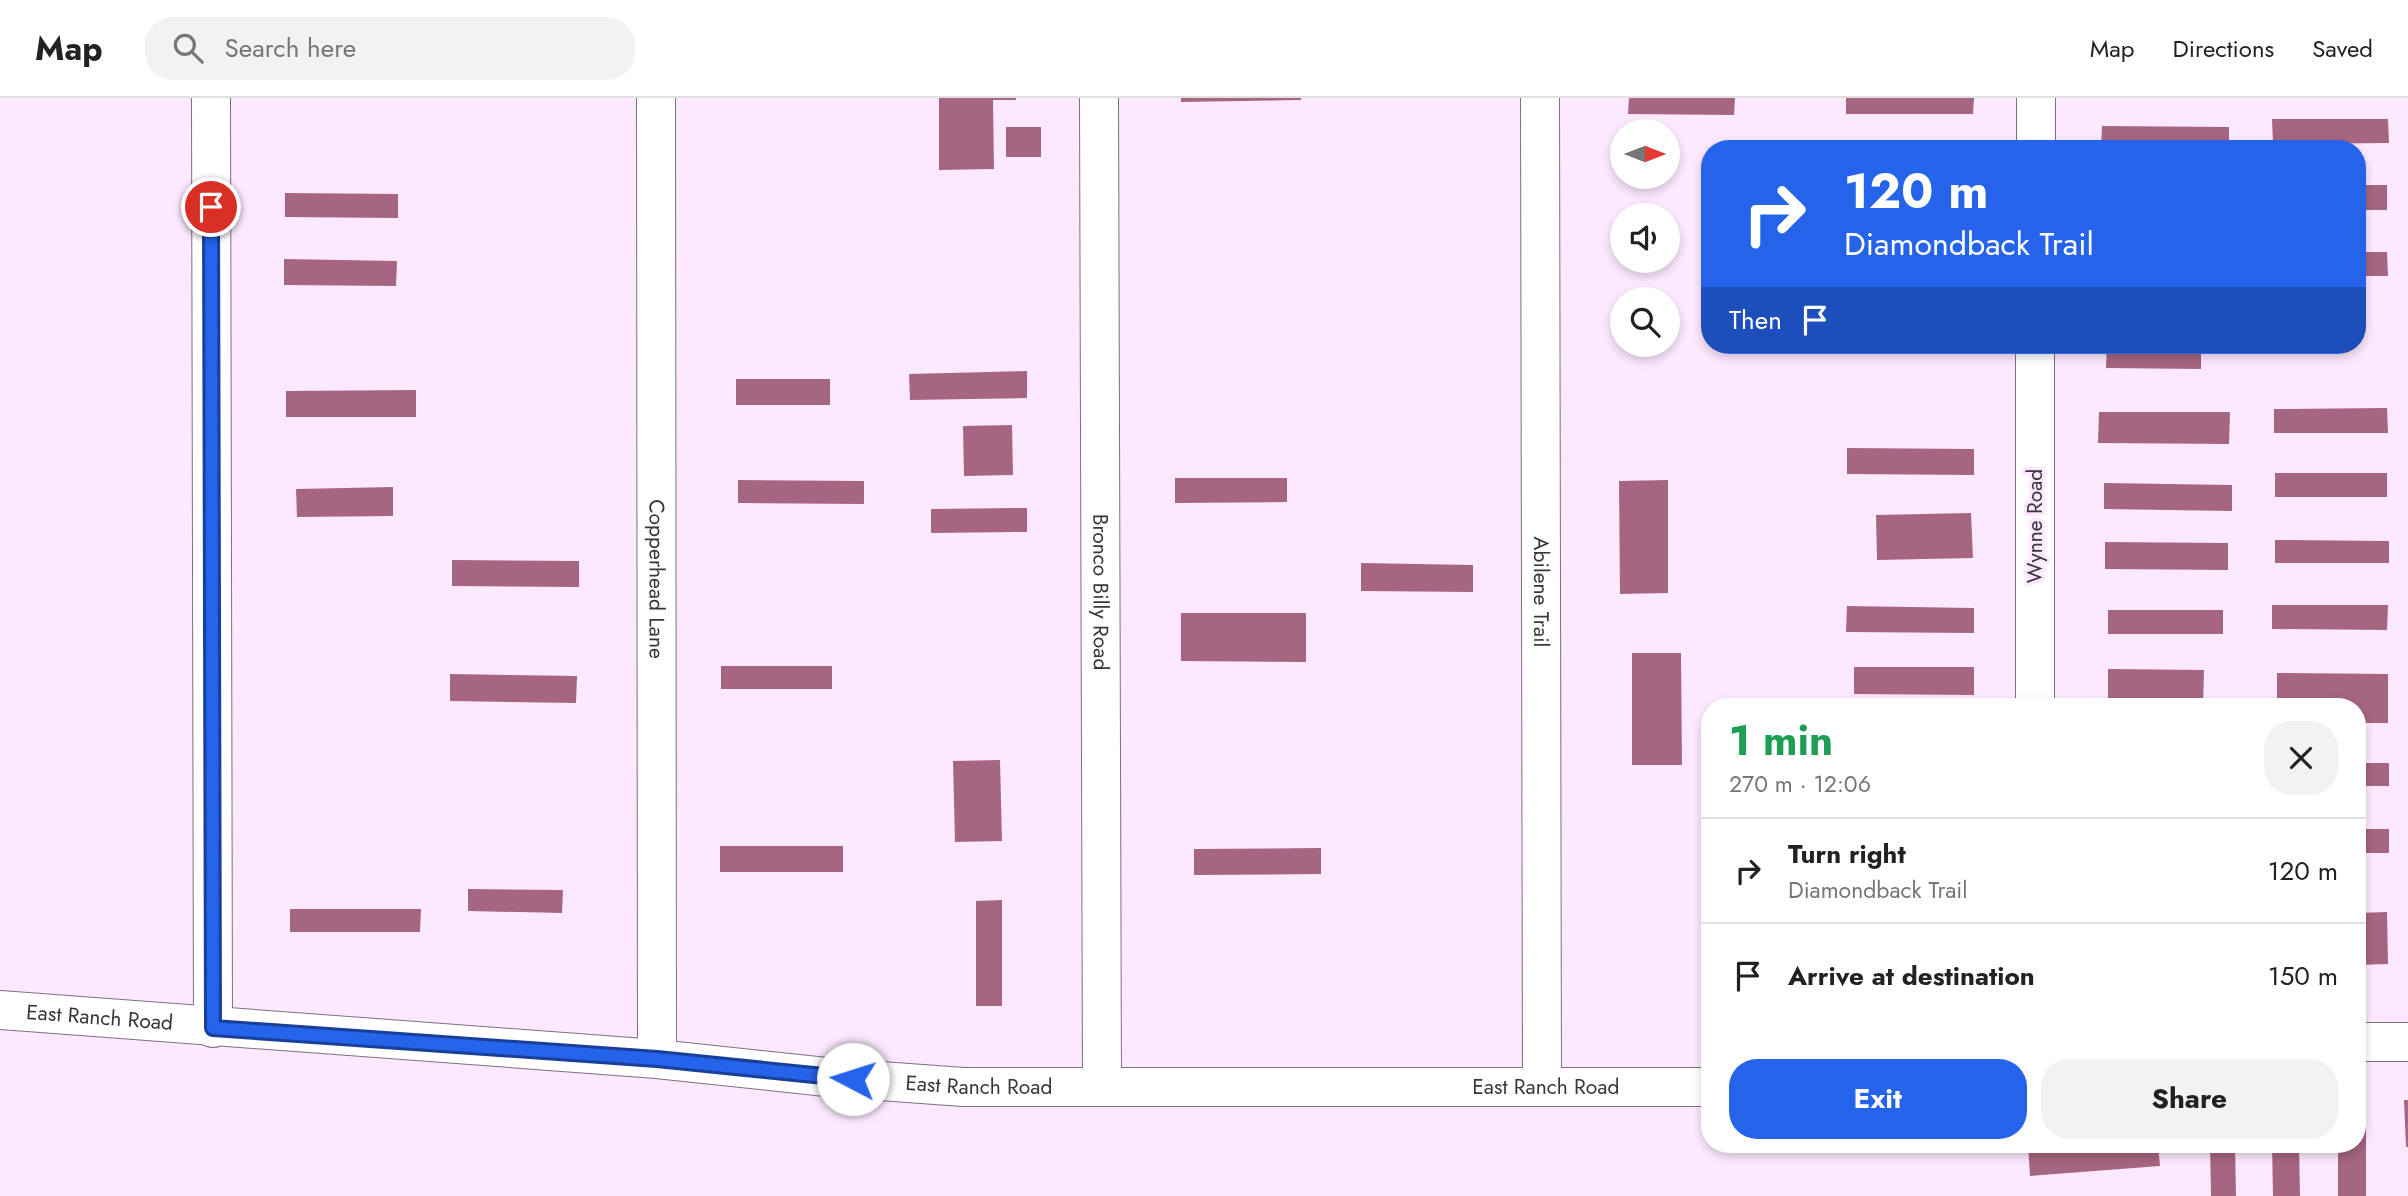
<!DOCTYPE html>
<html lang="en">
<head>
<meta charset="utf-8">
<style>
  body { margin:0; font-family:Jost,sans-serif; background:#f2f2f2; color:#222; height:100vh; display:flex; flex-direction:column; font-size:26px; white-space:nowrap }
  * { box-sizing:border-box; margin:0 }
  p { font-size:23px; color:#767676 }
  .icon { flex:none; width:38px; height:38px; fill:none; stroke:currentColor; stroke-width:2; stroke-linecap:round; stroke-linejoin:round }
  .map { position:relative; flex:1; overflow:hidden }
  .details { position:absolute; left:1701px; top:600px; width:665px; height:455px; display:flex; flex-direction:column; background:#fff; border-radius:28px; box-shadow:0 4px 10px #0003 }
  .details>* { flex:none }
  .banner { position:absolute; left:1701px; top:42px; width:665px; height:214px; border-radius:28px; box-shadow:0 4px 10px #0003; background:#2563eb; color:#fff; overflow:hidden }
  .needle { width:46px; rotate:90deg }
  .buttons { position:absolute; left:1610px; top:21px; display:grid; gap:14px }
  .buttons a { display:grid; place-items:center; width:70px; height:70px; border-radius:50%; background:#fff; box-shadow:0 4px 10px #0003; font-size:35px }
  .pin { position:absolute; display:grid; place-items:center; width:60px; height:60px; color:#fff; margin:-30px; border:4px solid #fff; border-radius:50%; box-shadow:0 2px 7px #0007 }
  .me { position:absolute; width:77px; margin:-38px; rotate:275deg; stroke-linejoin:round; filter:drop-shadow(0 0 5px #0008) }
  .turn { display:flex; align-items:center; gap:24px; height:147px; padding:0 28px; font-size:32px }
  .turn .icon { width:91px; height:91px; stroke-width:2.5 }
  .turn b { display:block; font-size:49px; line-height:60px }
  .then { display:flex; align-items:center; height:66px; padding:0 28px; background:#0003; gap:14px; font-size:26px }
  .round { display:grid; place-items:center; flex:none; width:74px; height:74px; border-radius:28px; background:#f2f2f2 }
  .headline { display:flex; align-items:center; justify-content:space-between; height:119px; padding:0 28px }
  h1 { font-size:42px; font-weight:700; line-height:52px; color:#1e9e55 }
  .cta { display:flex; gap:14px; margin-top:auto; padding:14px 28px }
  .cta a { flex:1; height:80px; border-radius:28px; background:#2563eb; color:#fff; font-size:28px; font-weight:700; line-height:80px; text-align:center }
  .cta a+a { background:#f2f2f2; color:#222 }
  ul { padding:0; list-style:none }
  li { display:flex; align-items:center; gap:21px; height:105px; padding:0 28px; border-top:2px solid #e0e0e0 }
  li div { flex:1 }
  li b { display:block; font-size:26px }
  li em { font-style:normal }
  header { display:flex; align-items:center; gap:42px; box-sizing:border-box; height:98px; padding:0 35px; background:#fff; border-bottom:2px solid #e0e0e0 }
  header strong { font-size:33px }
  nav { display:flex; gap:38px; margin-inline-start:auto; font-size:24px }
  .search { width:490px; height:63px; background:#f2f2f2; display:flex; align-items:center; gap:18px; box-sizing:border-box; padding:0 24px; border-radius:28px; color:#767676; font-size:26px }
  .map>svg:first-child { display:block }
</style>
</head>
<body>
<header>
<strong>Map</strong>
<div class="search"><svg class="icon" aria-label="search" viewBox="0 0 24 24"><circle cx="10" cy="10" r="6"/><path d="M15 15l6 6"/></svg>Search here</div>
<nav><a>Map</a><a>Directions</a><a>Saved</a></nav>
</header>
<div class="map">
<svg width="2408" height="1098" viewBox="0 0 2408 1098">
  <rect width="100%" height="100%" fill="#fde9ff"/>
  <!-- building -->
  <g fill="#a66580">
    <path d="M 939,0 L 1016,0 L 1016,2 L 993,2 L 994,71 L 939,72 Z"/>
    <path d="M 1181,0 L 1301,0 L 1301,2 L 1181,4 Z"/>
    <path d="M 1629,0 L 1735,0 L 1734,17 L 1628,16 Z"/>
    <path d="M 1846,0 L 1974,0 L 1973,16 L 1846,16 Z"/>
    <path d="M 2272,21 L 2388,21 L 2389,45 L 2273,46 Z"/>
    <path d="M 2102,28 L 2229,29 L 2229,51 L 2101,51 Z"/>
    <rect x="1006" y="29" width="35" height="30"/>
    <rect x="2357" y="87" width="30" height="25"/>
    <path d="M 285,95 L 398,96 L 398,120 L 285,119 Z"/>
    <path d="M 2357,154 L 2387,154 L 2388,178 L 2357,178 Z"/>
    <path d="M 284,161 L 397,163 L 396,188 L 284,187 Z"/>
    <path d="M 2107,247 L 2201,247 L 2201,271 L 2106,270 Z"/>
    <path d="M 1027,273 L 1027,300 L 910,302 L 909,276 Z"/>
    <rect x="736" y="281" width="94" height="26"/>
    <path d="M 416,292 L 416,319 L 286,319 L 286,293 Z"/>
    <path d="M 2387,310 L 2388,335 L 2274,335 L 2274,311 Z"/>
    <path d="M 2099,314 L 2230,314 L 2229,346 L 2098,345 Z"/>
    <path d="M 1012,327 L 1013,377 L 964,378 L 963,328 Z"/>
    <path d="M 1847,350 L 1974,351 L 1974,377 L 1847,376 Z"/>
    <rect x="2275" y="375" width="112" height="24"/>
    <path d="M 1175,380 L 1287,380 L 1287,404 L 1175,405 Z"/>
    <path d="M 738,382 L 864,383 L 864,406 L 738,405 Z"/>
    <path d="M 1668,382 L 1668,495 L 1620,496 L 1619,383 Z"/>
    <path d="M 2104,385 L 2232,387 L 2232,413 L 2104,411 Z"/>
    <path d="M 393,389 L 393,418 L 297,419 L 296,391 Z"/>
    <path d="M 1027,410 L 1027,434 L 931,435 L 931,411 Z"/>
    <path d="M 1971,415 L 1973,460 L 1877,462 L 1876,417 Z"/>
    <path d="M 2275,442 L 2389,443 L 2389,465 L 2275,465 Z"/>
    <path d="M 2105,444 L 2228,445 L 2228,472 L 2105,471 Z"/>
    <path d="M 452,462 L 579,463 L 579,489 L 452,488 Z"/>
    <path d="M 1361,465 L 1473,467 L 1473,494 L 1361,493 Z"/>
    <path d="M 2272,507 L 2388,507 L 2387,532 L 2272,531 Z"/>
    <path d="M 1847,508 L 1974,510 L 1974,535 L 1846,534 Z"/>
    <rect x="2108" y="512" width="115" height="24"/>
    <path d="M 1181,515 L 1306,515 L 1306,564 L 1181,563 Z"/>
    <path d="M 1632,555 L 1681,555 L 1682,667 L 1632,667 Z"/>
    <rect x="721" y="568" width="111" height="23"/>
    <path d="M 1854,569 L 1974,569 L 1974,597 L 1854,596 Z"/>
    <path d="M 2108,571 L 2204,572 L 2203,609 L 2108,609 Z"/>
    <path d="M 2277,575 L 2388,576 L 2388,625 L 2357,625 L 2357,609 L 2277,609 Z"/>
    <path d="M 450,576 L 577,578 L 576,605 L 450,603 Z"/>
    <path d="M 1000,662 L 1002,743 L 955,744 L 953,663 Z"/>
    <rect x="2357" y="665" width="32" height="23"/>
    <rect x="2357" y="731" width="32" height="24"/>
    <rect x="720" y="748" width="123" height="26"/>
    <path d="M 1321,750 L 1321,776 L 1194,777 L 1194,751 Z"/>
    <path d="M 468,791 L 563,792 L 562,815 L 468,813 Z"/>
    <path d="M 1002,802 L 1002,908 L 976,908 L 976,803 Z"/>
    <path d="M 290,811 L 421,811 L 420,834 L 290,834 Z"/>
    <path d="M 2387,814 L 2388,866 L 2357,867 L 2357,815 Z"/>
    <path d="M 2404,1002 L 2408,1002 L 2408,1049 L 2406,1049 Z"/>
    <path d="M 2357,1003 L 2366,1003 L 2366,1098 L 2338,1098 L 2338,1046 L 2357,1046 Z"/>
    <path d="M 2028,1046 L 2158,1046 L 2160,1068 L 2030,1078 Z"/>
    <path d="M 2210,1046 L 2235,1046 L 2236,1098 L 2211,1098 Z"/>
    <path d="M 2272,1046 L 2299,1046 L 2300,1098 L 2273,1098 Z"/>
  </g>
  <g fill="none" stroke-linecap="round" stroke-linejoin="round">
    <!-- minor casing -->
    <g stroke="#806e82" stroke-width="40">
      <g id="minor">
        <path d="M 211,0 L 213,930"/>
        <path id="s1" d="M 656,0 L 657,961"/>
        <path id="s2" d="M 1099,0 L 1102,988"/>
        <path id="s3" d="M 1540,0 L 1542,988"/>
        <path d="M 2036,51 L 2036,0"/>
        <path d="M 2035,609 L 2035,247"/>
        <path id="s4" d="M 0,912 L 657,961 L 826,979 L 963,989 L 1710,989"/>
        <path d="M 2357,944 L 2408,944"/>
      </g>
    </g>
    <!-- minor -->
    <use href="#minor" stroke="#fff" stroke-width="38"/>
  </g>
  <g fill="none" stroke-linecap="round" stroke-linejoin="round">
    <!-- route casing -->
    <g stroke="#184099" stroke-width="18">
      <path id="route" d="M 211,109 L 213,930 L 657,961 L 853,981"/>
    </g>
    <!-- route -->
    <use href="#route" stroke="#2563eb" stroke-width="12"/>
  </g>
  <g text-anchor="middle" stroke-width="7" stroke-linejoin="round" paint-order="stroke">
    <!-- street labels -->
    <g font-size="21" fill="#3b343c" stroke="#fde9ff">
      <text transform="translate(2035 428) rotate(-90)" y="7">Wynne Road</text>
      <text dy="7" stroke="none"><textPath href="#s1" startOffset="481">Copperhead Lane</textPath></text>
      <text dy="7" stroke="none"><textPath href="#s2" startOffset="494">Bronco Billy Road</textPath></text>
      <text dy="7" stroke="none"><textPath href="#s3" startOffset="494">Abilene Trail</textPath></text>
      <text dy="7" stroke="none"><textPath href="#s4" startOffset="100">East Ranch Road</textPath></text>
      <text dy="7" stroke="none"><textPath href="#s4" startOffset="982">East Ranch Road</textPath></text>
      <text dy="7" stroke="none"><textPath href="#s4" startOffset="1549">East Ranch Road</textPath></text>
    </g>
  </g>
</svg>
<div class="buttons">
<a><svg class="needle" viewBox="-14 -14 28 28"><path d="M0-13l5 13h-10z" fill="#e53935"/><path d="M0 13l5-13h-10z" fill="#767676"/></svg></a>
<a><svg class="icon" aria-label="sound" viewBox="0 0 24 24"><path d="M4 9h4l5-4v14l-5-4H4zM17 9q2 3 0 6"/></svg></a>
<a><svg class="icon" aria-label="search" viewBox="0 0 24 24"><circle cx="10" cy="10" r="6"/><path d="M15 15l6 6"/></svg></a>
</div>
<div class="pin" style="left:211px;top:109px;background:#d93025"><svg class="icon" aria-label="arrive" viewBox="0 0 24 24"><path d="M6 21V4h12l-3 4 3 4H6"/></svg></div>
<svg class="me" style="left:853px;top:981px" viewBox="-20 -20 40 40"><circle r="19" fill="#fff"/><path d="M0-13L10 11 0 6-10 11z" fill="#2563eb"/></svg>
<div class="banner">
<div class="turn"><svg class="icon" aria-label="right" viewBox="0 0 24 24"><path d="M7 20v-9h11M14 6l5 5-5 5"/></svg><div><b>120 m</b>Diamondback Trail</div></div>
<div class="then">Then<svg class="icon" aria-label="arrive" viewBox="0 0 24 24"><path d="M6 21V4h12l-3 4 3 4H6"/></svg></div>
</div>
<section class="details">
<div class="headline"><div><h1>1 min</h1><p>270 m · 12:06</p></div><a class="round"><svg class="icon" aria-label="close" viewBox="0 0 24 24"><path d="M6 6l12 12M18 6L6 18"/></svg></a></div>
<ul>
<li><svg class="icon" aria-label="right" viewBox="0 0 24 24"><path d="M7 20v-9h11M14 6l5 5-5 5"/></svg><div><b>Turn right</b><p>Diamondback Trail</p></div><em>120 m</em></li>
<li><svg class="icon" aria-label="arrive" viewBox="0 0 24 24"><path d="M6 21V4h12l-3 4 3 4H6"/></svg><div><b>Arrive at destination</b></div><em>150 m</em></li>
</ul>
<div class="cta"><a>Exit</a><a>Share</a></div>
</section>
</div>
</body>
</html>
